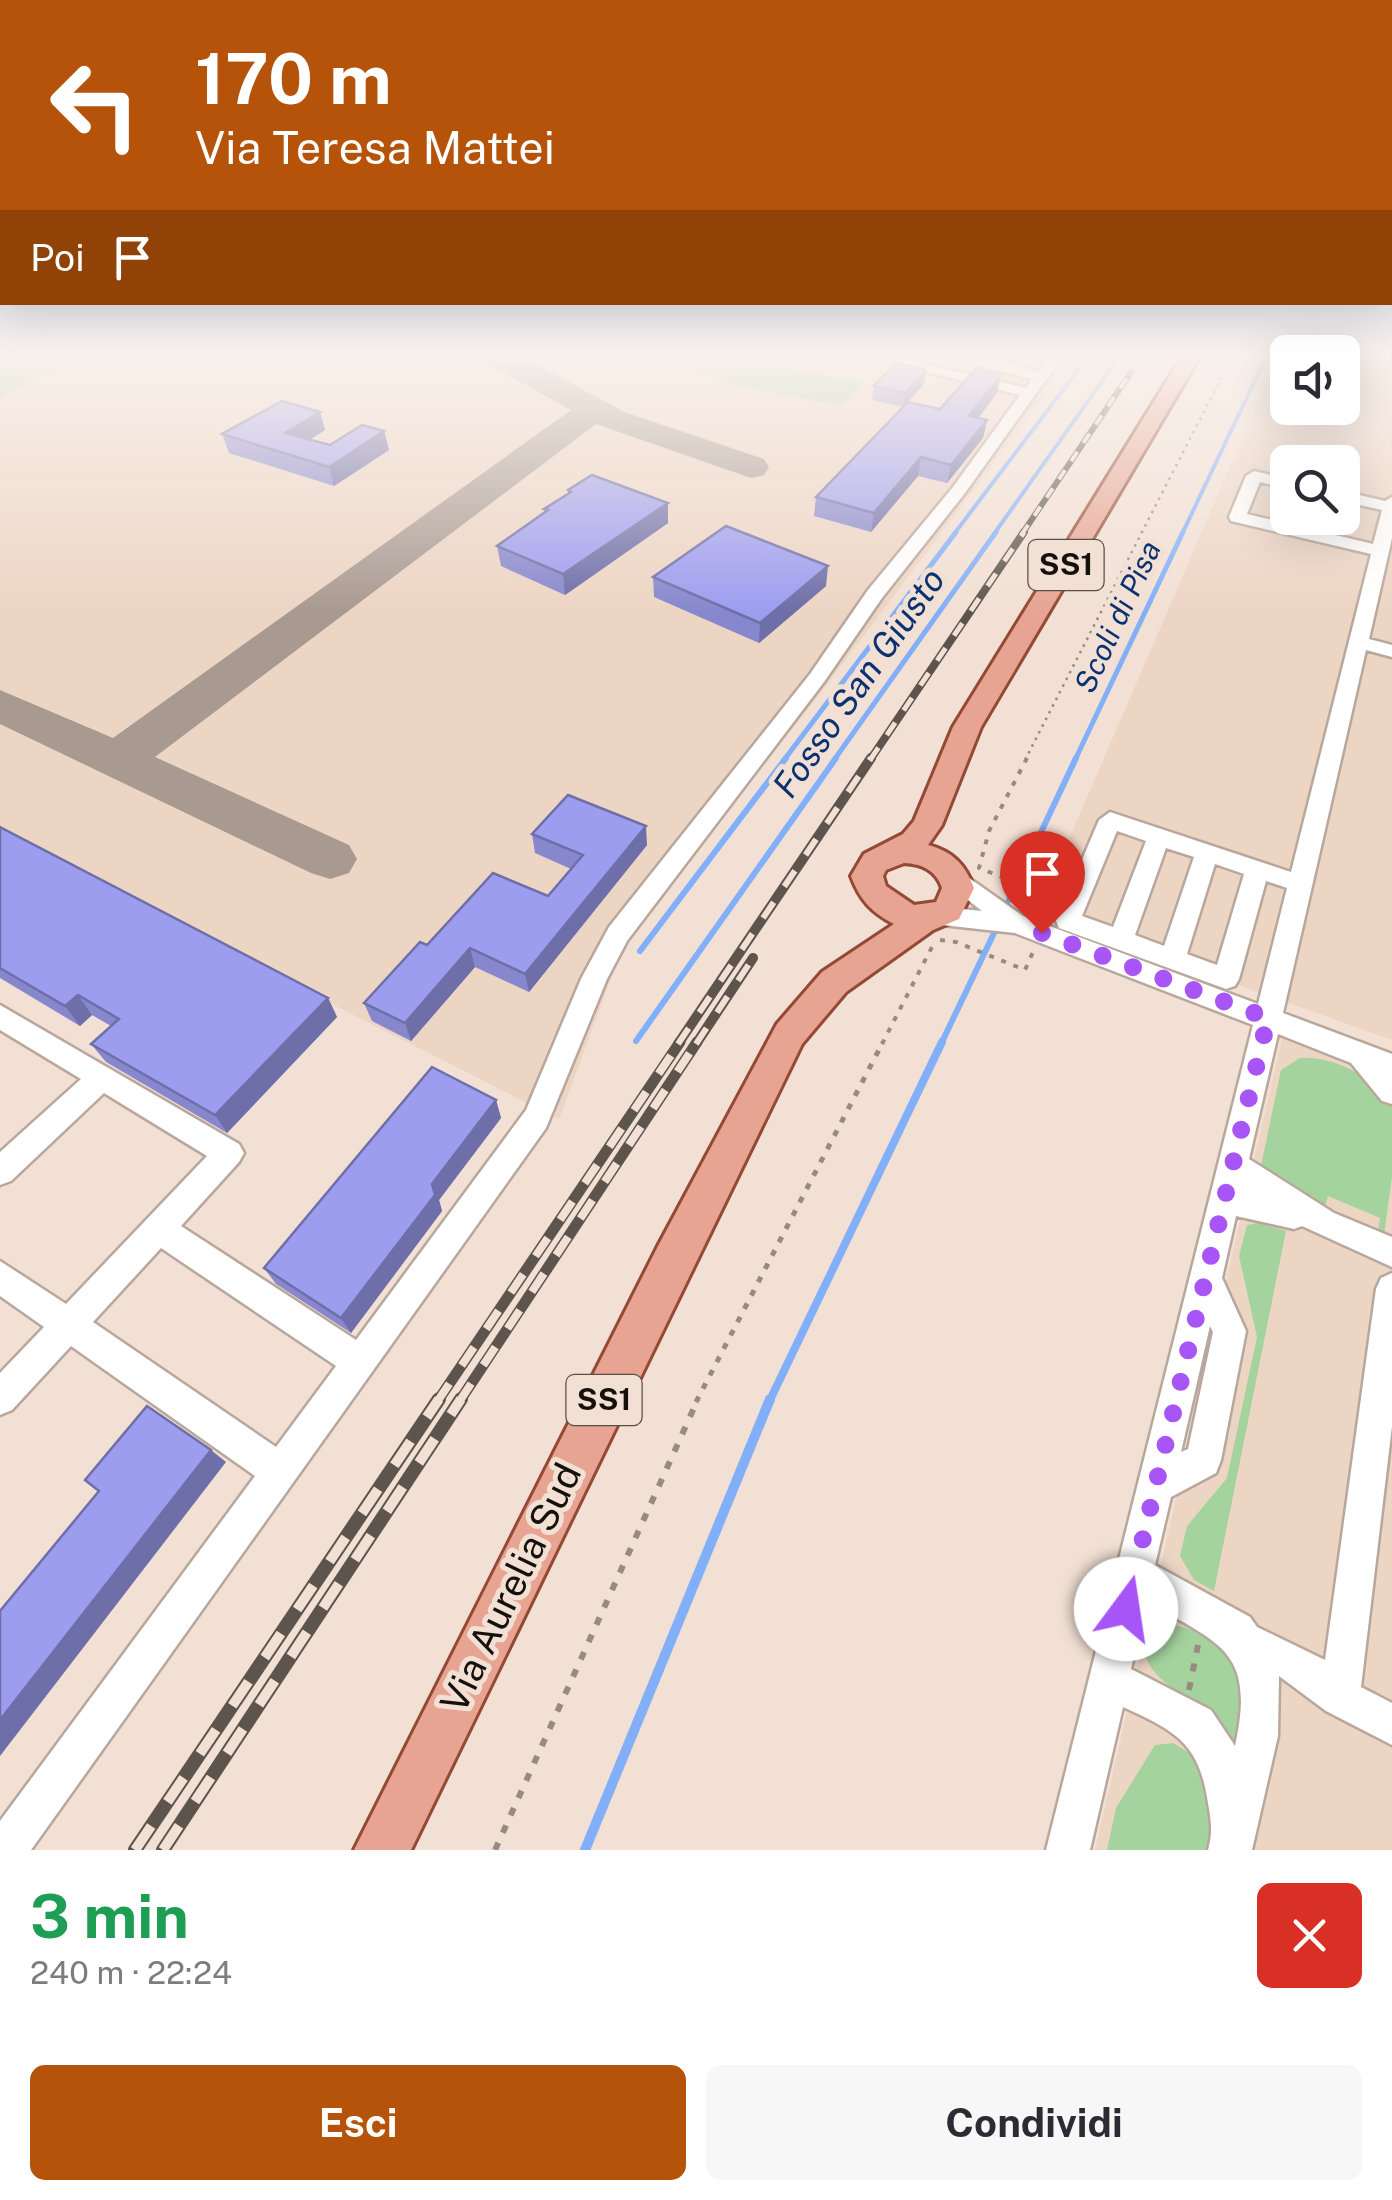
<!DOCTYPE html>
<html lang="it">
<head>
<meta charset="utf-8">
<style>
  body { margin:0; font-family:"Public Sans",sans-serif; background:#f7f7f7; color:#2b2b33; height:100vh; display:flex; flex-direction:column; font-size:38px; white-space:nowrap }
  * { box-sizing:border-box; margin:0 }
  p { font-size:32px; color:#7c7c81 }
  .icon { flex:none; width:55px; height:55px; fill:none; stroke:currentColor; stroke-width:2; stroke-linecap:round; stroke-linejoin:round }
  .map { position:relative; height:1850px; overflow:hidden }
  .side { display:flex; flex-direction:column; background:#fff; flex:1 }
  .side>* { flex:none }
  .banner { position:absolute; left:0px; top:0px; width:1392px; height:305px; box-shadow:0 10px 40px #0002; background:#b45309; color:#fff; overflow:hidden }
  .tools { position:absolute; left:1270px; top:335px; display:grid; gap:20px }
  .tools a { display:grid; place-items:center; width:90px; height:90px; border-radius:15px; background:#fff; box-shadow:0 10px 40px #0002; font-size:50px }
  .pin { position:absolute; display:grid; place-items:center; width:85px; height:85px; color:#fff; margin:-102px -42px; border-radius:50% 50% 50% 0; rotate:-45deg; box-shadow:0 0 10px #0007 }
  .pin .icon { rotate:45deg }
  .me { position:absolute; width:110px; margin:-55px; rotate:14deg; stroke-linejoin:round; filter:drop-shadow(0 0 8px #0008) }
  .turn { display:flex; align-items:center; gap:35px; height:210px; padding:0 30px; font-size:45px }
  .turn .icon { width:130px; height:130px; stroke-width:2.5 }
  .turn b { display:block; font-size:70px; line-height:85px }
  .then { display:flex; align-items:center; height:95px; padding:0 30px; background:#0003; gap:20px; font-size:38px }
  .round { display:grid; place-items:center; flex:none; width:105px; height:105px; border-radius:15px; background:#f7f7f7 }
  .head { display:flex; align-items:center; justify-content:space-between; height:170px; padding:0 30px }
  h1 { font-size:60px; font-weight:700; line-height:75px; color:#1e9e55 }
  .primary-button { display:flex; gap:20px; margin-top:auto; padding:20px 30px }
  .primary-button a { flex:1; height:115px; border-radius:15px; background:#b45309; color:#fff; font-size:40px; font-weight:700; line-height:115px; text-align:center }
  .primary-button a+a { background:#f7f7f7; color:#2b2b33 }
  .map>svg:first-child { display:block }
</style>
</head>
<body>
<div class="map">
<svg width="1392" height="1850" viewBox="0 0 1392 1850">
  <rect width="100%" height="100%" fill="#f2e0d4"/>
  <!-- built -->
  <g fill="#edd5c4" fill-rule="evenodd">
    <path d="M 0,353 L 1077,353 L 822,691 L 625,941 L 559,1119 L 0,836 Z"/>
    <path d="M 1279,353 L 1287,353 L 1288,408 L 1342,408 L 1343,353 L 1392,353 L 1392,1040 L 1037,913 ZM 1288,462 L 1342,462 L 1342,518 L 1288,518 Z"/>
    <path d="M 1282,1038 L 1392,1080 L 1392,1850 L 1095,1850 Z"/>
  </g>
  <!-- green -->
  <g fill="#a4d39e">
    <path d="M 0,353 L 87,353 L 0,396 Z"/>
    <path d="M 662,353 L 764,353 L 755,362 L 863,381 L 842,406 L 723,383 Z"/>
    <path d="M 1300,1058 C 1335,1056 1373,1077 1392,1106 L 1392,1177 L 1384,1235 L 1378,1233 L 1380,1218 L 1328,1196 L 1324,1210 L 1261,1166 L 1281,1070 Z"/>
    <path d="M 1258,1223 L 1286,1231 L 1214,1591 L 1194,1580 L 1180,1556 L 1187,1526 L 1227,1478 L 1257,1337 L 1239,1256 L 1247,1225 Z"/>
    <path d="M 1160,1624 C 1189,1624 1227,1641 1239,1670 C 1247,1688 1242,1737 1242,1758 C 1233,1746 1224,1731 1214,1720 C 1192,1696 1122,1671 1152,1627 Z"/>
    <path d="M 1191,1741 C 1215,1769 1215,1815 1209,1850 L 1107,1850 L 1116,1808 L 1155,1745 L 1173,1743 L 1188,1752 Z"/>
  </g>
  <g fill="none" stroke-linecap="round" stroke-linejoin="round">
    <!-- stream-far4 -->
    <g stroke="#82aff9" stroke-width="4">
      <path d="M 954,534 L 1091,353"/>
      <path d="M 994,534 L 1122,353"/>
      <path d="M 1182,534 L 1268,353"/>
    </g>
    <!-- stream-far3 -->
    <g stroke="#82aff9" stroke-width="5">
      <path d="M 784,760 L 956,532"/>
      <path d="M 834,760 L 996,532"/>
      <path d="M 1075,760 L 1183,532"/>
    </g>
    <!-- stream-far2 -->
    <g stroke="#82aff9" stroke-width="6">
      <path d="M 1009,900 L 1076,758"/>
      <path d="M 640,951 L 786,758"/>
      <path d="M 636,1041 L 836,758"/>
      <path d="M 941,1044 L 996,929"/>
    </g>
    <!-- stream-far1 -->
    <path stroke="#82aff9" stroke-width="8" d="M 769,1402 L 942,1042"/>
    <!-- stream -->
    <path stroke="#82aff9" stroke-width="10" d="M 585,1850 L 770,1399"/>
    <!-- taxiway -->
    <path fill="#a89a91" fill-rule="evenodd" d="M 476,353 L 516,353 L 624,412 L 764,459 L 769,467 L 764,475 L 751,478 L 596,424 L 155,757 L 349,845 L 357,859 L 349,873 L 330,879 L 311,873 L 0,724 L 0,690 L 113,738 L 571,410 L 481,360 Z"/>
    <!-- minor casing -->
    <g stroke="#b8a79c" stroke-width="5">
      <g id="minor">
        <path d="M 851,353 L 877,353 L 1026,388 L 1032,379 L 977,365 L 960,353 L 977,353 L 1037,372 L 1051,353 L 1065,353 L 965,493 L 882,598 L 824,682 L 627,941 L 607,979 L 546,1128 L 31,1850 L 0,1850 L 0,1821 L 255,1476 L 71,1346 L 12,1410 L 0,1415 L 0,1373 L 44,1327 L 0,1296 L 0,1261 L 66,1304 L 207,1156 L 104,1093 L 11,1181 L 0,1185 L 0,1152 L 81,1079 L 0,1030 L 0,1005 L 239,1144 L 244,1153 L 239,1162 L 181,1226 L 356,1340 L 526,1110 L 581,979 L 609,927 L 810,674 L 868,590 L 953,487 L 1020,395 ZM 161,1248 L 336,1366 L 276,1447 L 93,1322 Z"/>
        <path d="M 1254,471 L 1288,479 L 1288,489 L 1260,482 L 1247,514 L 1373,544 L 1382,510 L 1342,501 L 1342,491 L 1385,501 L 1392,497 L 1392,538 L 1369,639 L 1392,645 L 1392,657 L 1366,650 L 1283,1013 L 1392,1054 L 1392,1104 L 1382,1101 L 1351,1063 L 1278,1034 L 1249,1159 L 1334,1213 L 1392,1237 L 1392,1267 L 1302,1226 L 1294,1229 L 1236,1216 L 1222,1278 L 1246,1331 L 1221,1460 L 1216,1473 L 1171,1497 L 1155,1565 L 1250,1617 L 1257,1627 L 1325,1660 L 1376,1289 L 1381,1278 L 1392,1273 L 1392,1426 L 1361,1687 L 1392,1703 L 1392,1745 L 1326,1711 L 1279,1676 L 1278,1736 L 1252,1850 L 1208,1850 C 1213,1831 1211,1821 1208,1803 C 1199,1742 1175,1731 1123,1707 L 1090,1850 L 1046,1850 L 1253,1025 L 1015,933 L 933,924 L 924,922 L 921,915 L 924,908 L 933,906 L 982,911 L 946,883 L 943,877 L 955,868 L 1023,916 L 1258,1004 L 1287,888 L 1266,881 L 1239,979 L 1235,986 L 1226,989 L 1059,928 L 1056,921 L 1099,820 L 1110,812 L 1291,872 L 1371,554 L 1231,521 L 1229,517 L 1246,476 ZM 1117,831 L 1146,841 L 1113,927 L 1082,916 ZM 1166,848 L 1194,857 L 1164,946 L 1135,935 ZM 1215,864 L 1244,874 L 1217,965 L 1187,954 ZM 1210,1326 L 1213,1332 L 1188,1449 L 1181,1452 ZM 1147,1602 C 1220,1644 1256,1650 1235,1746 L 1211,1710 L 1131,1669 Z"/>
      </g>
    </g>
    <!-- major casing -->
    <g stroke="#934934" stroke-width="6">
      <path id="major" d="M 1184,353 L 1202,353 L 981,727 L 942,825 L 928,845 C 953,852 965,864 974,888 L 959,919 L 933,930 L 846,992 L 802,1044 L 411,1850 L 354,1850 L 658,1246 L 777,1024 L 822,972 L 894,924 C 871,912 860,900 851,876 L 864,854 L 903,834 L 914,821 L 953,727 ZM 904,863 C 922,864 936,870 942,888 L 936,902 L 914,905 L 886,886 L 883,876 L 886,870 Z"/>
    </g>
    <!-- path-far3 -->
    <path stroke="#978a82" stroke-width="2.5" stroke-dasharray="2.5 5" stroke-linecap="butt" d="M 1025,760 L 1234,353"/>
    <!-- path-far2 -->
    <g stroke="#978a82" stroke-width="4" stroke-dasharray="5 8" stroke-linecap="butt">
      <path d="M 1027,758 L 989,831 L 979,868 L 1053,897"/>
      <path d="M 940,940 L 956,942 L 1025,970 L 1033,952"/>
      <path d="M 882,1044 L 933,945"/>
    </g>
    <!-- path-far1 -->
    <path stroke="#978a82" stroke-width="5" stroke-dasharray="6 9" stroke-linecap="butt" d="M 696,1402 L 883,1042"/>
    <!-- path -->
    <g stroke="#978a82" stroke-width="6" stroke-dasharray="8 11" stroke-linecap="butt">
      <path d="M 1189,1690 L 1198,1645"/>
      <path d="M 495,1850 L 698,1399"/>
    </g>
    <!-- minor -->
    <use href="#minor" fill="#fff" fill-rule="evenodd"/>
    <!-- major -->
    <use href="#major" fill="#e7a492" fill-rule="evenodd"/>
    <!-- rail-far4 casing -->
    <g stroke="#5e544e" stroke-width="6">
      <path id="rail-far4" d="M 1022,534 L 1144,353"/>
    </g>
    <!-- rail-far3 casing -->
    <g stroke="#5e544e" stroke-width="8">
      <path id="rail-far3" d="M 870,760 L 1024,532"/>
    </g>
    <!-- rail-far2 casing -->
    <g stroke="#5e544e" stroke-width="10">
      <g id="rail-far2">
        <path d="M 678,1044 L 871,758"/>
        <path d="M 696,1044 L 753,958"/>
      </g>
    </g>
    <!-- rail-far1 casing -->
    <g stroke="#5e544e" stroke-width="11">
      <g id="rail-far1">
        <path d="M 437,1402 L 680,1042"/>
        <path d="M 459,1402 L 697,1042"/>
      </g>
    </g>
    <!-- rail casing -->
    <g stroke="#5e544e" stroke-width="14">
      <g id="rail">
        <path d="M 135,1850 L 439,1399"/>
        <path d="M 163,1850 L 461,1399"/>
      </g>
    </g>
    <!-- rail-far4 -->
    <use href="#rail-far4" stroke="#f2e0d4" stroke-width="4" stroke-dasharray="11" stroke-linecap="butt"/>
    <!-- rail-far3 -->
    <use href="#rail-far3" stroke="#f2e0d4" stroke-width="5" stroke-dasharray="15" stroke-linecap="butt"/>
    <!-- rail-far2 -->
    <use href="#rail-far2" stroke="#f2e0d4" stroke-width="6" stroke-dasharray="19" stroke-linecap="butt"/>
    <!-- rail-far1 -->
    <use href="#rail-far1" stroke="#f2e0d4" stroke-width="8" stroke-dasharray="22" stroke-linecap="butt"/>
    <!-- rail -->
    <use href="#rail" stroke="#f2e0d4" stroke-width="10" stroke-dasharray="29" stroke-linecap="butt"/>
  </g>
  <!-- wall -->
  <g fill="#8787ce">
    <path d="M 792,353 L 828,353 L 818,362 L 792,356 Z"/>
    <path d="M 889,353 L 919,353 L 914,358 Z"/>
    <path d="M 926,370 L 924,384 L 903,407 L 872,400 L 874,386 Z"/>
    <path d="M 1001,375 L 997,393 L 978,418 L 987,420 L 983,438 L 947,483 L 918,476 L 871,532 L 814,516 L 816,497 L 940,409 Z"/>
    <path d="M 320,412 L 325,430 L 310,440 L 330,445 L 384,431 L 389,450 L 334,486 L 229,453 L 222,434 Z"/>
    <path d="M 568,490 L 668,503 L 668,523 L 565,595 L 501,566 L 497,546 L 544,513 L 544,509 L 568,493 Z"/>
    <path d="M 653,577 L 826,586 L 759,643 L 654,597 Z"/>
    <path d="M 0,827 L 328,998 L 337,1017 L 227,1133 L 106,1062 L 91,1044 L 111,1026 L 92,1015 L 80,1026 L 0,978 Z"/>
    <path d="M 532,834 L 647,845 L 529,992 L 475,967 L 411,1041 L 372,1021 L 364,1003 L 427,945 L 548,896 L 571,869 L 535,853 Z"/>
    <path d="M 496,1100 L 501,1118 L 439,1200 L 442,1211 L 351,1333 L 276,1284 L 264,1268 Z"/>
  </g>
  <!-- shaded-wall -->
  <g fill="#6e6ea8">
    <path d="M 819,353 L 828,353 L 818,362 Z"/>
    <path d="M 926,370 L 924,384 L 903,407 L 905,393 Z"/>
    <path d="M 1001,375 L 997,393 L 966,434 L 969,416 Z"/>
    <path d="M 320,412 L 325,430 L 290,451 L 285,433 Z"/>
    <path d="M 987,420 L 983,438 L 947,483 L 951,465 Z"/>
    <path d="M 384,431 L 389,450 L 334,486 L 329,467 Z"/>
    <path d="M 921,457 L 918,476 L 871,532 L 874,513 Z"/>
    <path d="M 668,503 L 668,523 L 565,595 L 563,574 Z"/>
    <path d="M 828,566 L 826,586 L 759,643 L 760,623 Z"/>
    <path d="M 646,826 L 647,845 L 529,992 L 525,974 Z"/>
    <path d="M 470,948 L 475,967 L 411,1041 L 405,1023 Z"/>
    <path d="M 78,995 L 92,1015 L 80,1026 L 65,1006 Z"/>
    <path d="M 328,998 L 337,1017 L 227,1133 L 215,1115 Z"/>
    <path d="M 496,1100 L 501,1118 L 439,1200 L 442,1211 L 351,1333 L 341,1318 L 432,1184 Z"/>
    <path d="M 211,1450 L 226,1462 L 0,1756 L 0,1720 Z"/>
  </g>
  <!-- building -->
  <g fill="#9d9df0" stroke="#6e6ea8" stroke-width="2.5">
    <path d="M 896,363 L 926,370 L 905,393 L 874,386 Z"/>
    <path d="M 976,369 L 1001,375 L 969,416 L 987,420 L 951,465 L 921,457 L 874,513 L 816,497 L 908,402 L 940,409 Z"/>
    <path d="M 282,401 L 320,412 L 285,433 L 330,445 L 362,425 L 384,431 L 329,467 L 222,434 Z"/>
    <path d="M 592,475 L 668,503 L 563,574 L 497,546 L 548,510 L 544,509 L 571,492 L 568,490 Z"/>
    <path d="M 726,526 L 828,566 L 760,623 L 653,577 Z"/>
    <path d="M 568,795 L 646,826 L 525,974 L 470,948 L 405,1023 L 364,1003 L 420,942 L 427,945 L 493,873 L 548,896 L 583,855 L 532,834 Z"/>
    <path d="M 0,827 L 328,998 L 215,1115 L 91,1044 L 119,1019 L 78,995 L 65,1006 L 0,968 Z"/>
    <path d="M 432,1067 L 496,1100 L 432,1184 L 435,1195 L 341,1318 L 264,1268 Z"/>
    <path d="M 147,1406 L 211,1450 L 0,1720 L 0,1611 L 99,1491 L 85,1480 Z"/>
  </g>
  <!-- sky -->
  <linearGradient id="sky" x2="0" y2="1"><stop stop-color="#7fb2ef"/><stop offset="0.58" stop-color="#f9f1ec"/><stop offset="1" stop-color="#f9f1ec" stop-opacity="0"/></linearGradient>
  <rect width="1392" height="612" fill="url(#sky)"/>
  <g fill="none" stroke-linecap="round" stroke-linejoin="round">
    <!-- route -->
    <path stroke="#a855f7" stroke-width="18" stroke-dasharray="0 32.4" d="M 1042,933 L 1268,1018 L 1126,1609"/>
  </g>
  <g text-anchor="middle" stroke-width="10" stroke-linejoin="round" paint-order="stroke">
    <!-- shield labels -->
    <g fill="#f2e0d4" stroke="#584e48" stroke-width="2.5">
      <rect x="1028.5" y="540" width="75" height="50" rx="8"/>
      <rect x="566.5" y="1375" width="75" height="50" rx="8"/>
    </g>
    <g font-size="30" font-weight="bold" fill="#16100c">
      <text x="1066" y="575">SS1</text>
      <text x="604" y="1410">SS1</text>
    </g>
    <!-- far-water labels -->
    <g font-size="30" font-style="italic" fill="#0a3272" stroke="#f2e0d4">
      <text transform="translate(1118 617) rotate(-65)" y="10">Scoli di Pisa</text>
    </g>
    <!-- water labels -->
    <g font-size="35" font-style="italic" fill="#0a3272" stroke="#f2e0d4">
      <text transform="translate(859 683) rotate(-55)" y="12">Fosso San Giusto</text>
    </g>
    <!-- near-street labels -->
    <g font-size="38" fill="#16100c" stroke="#f2e0d4">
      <text transform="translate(511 1588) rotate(-64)" y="13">Via Aurelia Sud</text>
    </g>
  </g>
</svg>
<div class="tools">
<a><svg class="icon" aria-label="sound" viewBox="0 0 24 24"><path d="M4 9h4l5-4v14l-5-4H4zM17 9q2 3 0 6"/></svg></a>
<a><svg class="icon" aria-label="search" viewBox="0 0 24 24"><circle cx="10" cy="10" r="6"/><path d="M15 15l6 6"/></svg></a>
</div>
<div class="pin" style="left:1042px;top:933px;background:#d93025"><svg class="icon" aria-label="arrive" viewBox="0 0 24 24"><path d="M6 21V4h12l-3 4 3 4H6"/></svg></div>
<svg class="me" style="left:1126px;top:1609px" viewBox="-20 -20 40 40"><circle r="19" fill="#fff"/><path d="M0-13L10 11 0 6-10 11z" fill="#a855f7"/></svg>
<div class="banner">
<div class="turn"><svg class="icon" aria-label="left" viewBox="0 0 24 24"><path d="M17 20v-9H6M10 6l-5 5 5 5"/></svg><div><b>170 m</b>Via Teresa Mattei</div></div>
<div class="then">Poi<svg class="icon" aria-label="arrive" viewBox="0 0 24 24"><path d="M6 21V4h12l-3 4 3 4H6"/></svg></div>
</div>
</div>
<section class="side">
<div class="head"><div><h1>3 min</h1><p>240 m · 22:24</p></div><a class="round" style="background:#d93025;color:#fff"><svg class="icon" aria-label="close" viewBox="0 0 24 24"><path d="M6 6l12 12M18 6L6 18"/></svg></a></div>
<div class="primary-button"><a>Esci</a><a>Condividi</a></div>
</section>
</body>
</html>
